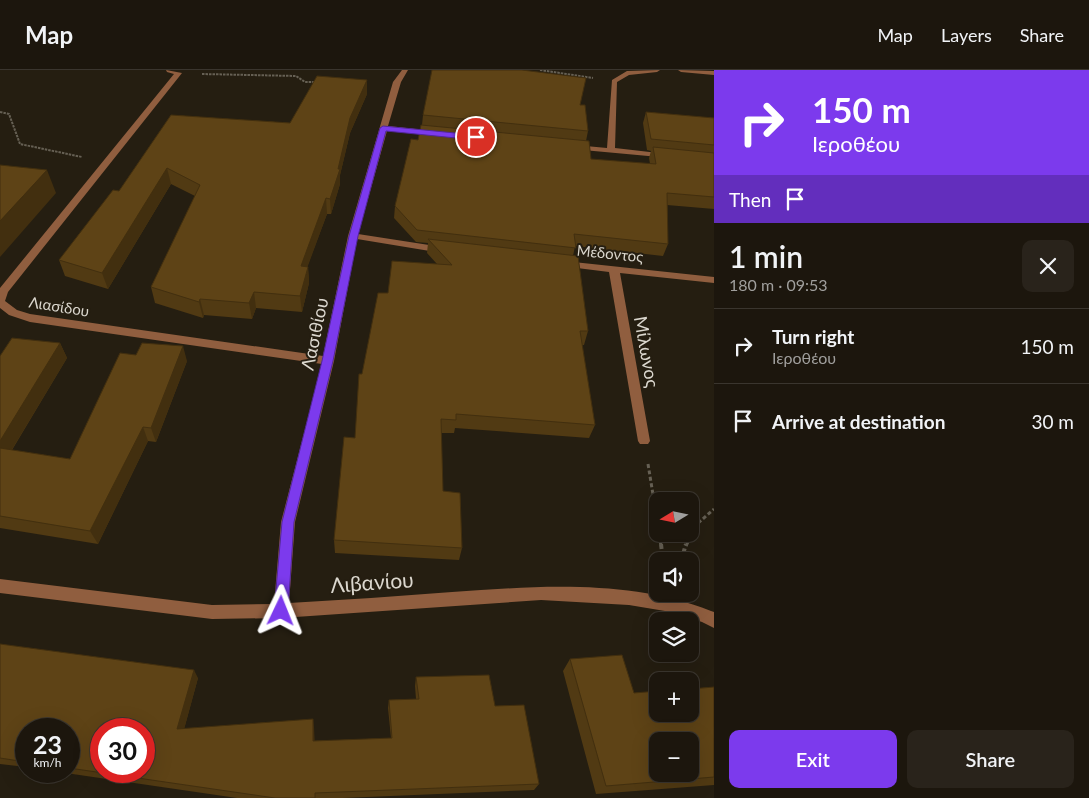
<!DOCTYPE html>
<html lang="en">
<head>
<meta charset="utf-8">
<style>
  body { margin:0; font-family:Lato,sans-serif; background:#29231b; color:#f1f3f6; height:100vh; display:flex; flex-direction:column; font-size:19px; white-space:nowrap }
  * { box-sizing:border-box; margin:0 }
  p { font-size:16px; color:#a09f9d }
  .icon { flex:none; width:28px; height:28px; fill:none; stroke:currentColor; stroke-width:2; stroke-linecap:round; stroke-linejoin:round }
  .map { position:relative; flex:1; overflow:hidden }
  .panel { display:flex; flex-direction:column; background:#1c160d; width:375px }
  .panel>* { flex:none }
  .top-card { background:#7c3aed; color:#fff; overflow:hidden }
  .needle { width:32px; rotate:260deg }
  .controls { position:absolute; left:649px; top:422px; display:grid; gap:10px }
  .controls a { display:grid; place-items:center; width:50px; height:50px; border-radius:10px; background:#1c160d; box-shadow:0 5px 20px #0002,0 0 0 1px #3a352e; font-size:25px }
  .speed { position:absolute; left:15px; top:648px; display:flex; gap:10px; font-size:25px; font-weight:700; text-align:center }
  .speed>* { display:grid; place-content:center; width:65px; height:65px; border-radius:50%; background:#1c160d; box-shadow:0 5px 20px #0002,0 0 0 1px #3a352e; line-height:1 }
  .speed small { font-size:12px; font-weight:400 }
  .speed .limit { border:8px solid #d22; background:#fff; color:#111 }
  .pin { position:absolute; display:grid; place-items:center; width:42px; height:42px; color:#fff; margin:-21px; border:2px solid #fff; border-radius:50%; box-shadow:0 1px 5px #0007 }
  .me { position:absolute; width:55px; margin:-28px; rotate:2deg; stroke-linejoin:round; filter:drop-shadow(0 0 4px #0008) }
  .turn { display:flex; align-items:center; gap:18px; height:105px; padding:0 15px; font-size:22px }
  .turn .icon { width:65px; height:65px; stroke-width:2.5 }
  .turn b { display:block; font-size:35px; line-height:42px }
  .then { display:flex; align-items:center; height:48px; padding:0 15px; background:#0003; gap:10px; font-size:19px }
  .round { display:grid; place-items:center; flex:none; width:52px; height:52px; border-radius:10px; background:#29231b }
  .headline { display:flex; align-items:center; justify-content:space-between; height:85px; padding:0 15px }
  h1 { font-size:30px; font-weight:600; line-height:38px }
  .cta { display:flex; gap:10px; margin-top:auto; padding:10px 15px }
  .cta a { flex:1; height:58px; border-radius:10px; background:#7c3aed; color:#fff; font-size:20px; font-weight:600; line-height:58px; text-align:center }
  .cta a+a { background:#29231b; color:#f1f3f6 }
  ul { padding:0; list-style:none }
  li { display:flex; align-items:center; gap:15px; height:75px; padding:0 15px; border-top:1px solid #3a352e }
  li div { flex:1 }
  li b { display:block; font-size:19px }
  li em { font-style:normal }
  header { display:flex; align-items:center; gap:30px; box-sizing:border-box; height:70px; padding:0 25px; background:#1c160d; border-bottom:1px solid #3a352e }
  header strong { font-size:24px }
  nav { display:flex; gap:28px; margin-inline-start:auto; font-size:18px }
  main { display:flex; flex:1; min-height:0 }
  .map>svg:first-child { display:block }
</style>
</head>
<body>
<header>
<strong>Map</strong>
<nav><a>Map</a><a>Layers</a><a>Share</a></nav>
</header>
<main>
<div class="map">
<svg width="714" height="728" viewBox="0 0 714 728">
  <rect width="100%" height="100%" fill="#251e11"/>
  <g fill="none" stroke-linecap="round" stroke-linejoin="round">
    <!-- path-far2 -->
    <g stroke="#666054" stroke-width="2" stroke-dasharray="2.5 1" stroke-linecap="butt">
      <path d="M 540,0 L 593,8"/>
      <path d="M 202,4 L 296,6 L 305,12 L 317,12"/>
      <path d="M 0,42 L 9,44 L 20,74 L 82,87"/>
    </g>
    <!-- path-far1 -->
    <g stroke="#666054" stroke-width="3" stroke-dasharray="4 2.5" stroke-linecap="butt">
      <path d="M 648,394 L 658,455"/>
      <path d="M 659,464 L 661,476"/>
      <path d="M 686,476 L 697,454 L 714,439"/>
    </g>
    <!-- path -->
    <g stroke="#666054" stroke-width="4" stroke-dasharray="5 3" stroke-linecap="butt">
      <path d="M 661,474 L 663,491"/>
      <path d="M 681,491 L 686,474"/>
    </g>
    <!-- minor -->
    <g fill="#905e3f" fill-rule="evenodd">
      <path d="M 166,0 L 182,3 L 8,222 L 5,231 L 17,240 L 30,244 L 323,286 L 348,166 L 393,12 L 402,0 L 408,0 L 401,12 L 388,56 L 435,61 L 439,63 L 435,65 L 387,61 L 358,164 L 442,177 L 447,180 L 442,183 L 357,169 L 334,291 L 295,452 L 289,533 C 344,530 398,526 452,522 C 538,516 630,509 711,541 L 714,542 L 714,558 L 702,552 L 671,542 L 629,535 L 541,530 L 281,548 L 212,549 L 0,523 L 0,509 L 212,535 L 274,534 L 281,452 L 322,294 L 30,252 L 9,245 L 0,238 L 0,218 L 174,4 L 167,2 Z"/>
      <path d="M 660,0 L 657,2 L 629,5 L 617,12 L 615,78 L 667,84 L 670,84 L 670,88 L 572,79 L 572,75 L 575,75 L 607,78 L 612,10 L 627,1 Z"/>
      <path d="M 678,0 L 714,1 L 714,5 L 681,2 Z"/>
      <path d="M 564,191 L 714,207 L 714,213 L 620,203 L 650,371 L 648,374 L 640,374 L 638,371 L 609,202 L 561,196 L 561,192 Z"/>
    </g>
  </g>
  <!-- wall -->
  <g fill="#513a13">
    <path d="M 367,24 L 350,63 L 340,105 L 340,114 L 331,144 L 327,144 L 307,197 L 308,197 L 309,213 L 302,242 L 256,238 L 252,249 L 204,245 L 203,248 L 155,233 L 151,217 L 195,126 L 171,114 L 108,219 L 65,206 L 59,190 L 119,121 L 171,45 L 290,53 Z"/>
    <path d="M 580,35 L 588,61 L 586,71 L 591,89 L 650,94 L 649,88 L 651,81 L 647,80 L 643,53 L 646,42 L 714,48 L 714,139 L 667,135 L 668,174 L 663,186 L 575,176 L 573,186 L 588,261 L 584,275 L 582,275 L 595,355 L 589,368 L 455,358 L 454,363 L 441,363 L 443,421 L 462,478 L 459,490 L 335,483 L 334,470 L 355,368 L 362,304 L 388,223 L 437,194 L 427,183 L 428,173 L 416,172 L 394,148 L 395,136 L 418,70 L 422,55 L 423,45 Z"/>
    <path d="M 60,273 L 67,288 L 12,380 L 70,389 L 187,291 L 156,372 L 148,371 L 98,474 L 0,458 L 0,286 Z"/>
    <path d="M 0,574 L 198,608 L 184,659 L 314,657 L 314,671 L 391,668 L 388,638 L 389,630 L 416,629 L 415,616 L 416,607 L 495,636 L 539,714 L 534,720 L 343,728 L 237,728 L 52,701 L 69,701 L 69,659 L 26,659 L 26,697 L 0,694 Z"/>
    <path d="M 570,589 L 634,623 L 714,617 L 714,715 L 596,724 L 563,601 Z"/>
  </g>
  <!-- shaded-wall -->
  <g fill="#422f0f">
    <path d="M 367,10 L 367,24 L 350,63 L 340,105 L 340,114 L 331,144 L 330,129 L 350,48 Z"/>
    <path d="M 167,98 L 171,114 L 108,219 L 102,203 Z"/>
    <path d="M 47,100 L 56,123 L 0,187 L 0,151 Z"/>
    <path d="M 326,128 L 327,144 L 302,212 L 301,196 Z"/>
    <path d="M 308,197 L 309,213 L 302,242 L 300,226 Z"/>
    <path d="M 254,222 L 256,238 L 252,249 L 249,233 Z"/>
    <path d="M 200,229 L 204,245 L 203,248 L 199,232 Z"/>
    <path d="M 60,273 L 67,288 L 5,391 L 0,383 L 0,371 Z"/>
    <path d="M 183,276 L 187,291 L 156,372 L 151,358 Z"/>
    <path d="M 143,357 L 148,371 L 98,474 L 90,461 Z"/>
    <path d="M 194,600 L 198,608 L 182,667 L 177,659 Z"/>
    <path d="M 313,649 L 314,657 L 315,678 L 313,671 Z"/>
  </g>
  <!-- building -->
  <g fill="#5e4316" stroke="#422f0f" fill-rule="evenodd">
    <path d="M 432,0 L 522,0 L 586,8 L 580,35 L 585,35 L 588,61 L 423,45 Z"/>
    <path d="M 317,6 L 367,10 L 350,48 L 338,99 L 340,99 L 330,129 L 326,128 L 301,196 L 308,197 L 300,226 L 254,222 L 249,233 L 200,229 L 199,232 L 151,217 L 200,115 L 167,98 L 102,203 L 59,190 L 113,120 L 119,121 L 171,45 L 290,53 Z"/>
    <path d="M 646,42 L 714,48 L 714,75 L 651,69 Z"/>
    <path d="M 421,55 L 589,71 L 591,89 L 656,94 L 653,77 L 714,83 L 714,127 L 667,123 L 668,174 L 574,164 L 576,178 L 417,160 L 395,136 L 411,69 L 418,70 Z"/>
    <path d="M 0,95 L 47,100 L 0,151 Z"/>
    <path d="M 428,169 L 578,186 L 588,261 L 580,261 L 595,355 L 456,344 L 456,350 L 441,349 L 443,421 L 460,423 L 462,478 L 334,470 L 344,367 L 355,368 L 359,304 L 362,304 L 378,223 L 388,223 L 392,191 L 452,195 Z"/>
    <path d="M 12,268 L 60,273 L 0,371 L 0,286 Z"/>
    <path d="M 142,273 L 183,276 L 151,358 L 143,357 L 90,461 L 0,446 L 0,378 L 70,389 L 120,283 L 136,285 Z"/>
    <path d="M 0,574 L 194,600 L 177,659 L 313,649 L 313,671 L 392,668 L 389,630 L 419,629 L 416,607 L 489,605 L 495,636 L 524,635 L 539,714 L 315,723 L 315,728 L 275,728 L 69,698 L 69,659 L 26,659 L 26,692 L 0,688 ZM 101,659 L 144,659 L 144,701 L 101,701 Z"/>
    <path d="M 622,585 L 634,623 L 658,621 L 658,644 L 690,644 L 690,619 L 714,617 L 714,707 L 606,716 L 570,589 ZM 658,671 L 690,671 L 690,704 L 658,704 Z"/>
  </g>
  <!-- route -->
  <path fill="#7c3aed" stroke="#51269a" d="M 383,56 L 476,65 L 479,67 L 476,70 L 386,61 L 358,166 L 333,291 L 294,452 L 288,541 L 286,545 L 281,547 L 276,545 L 274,541 L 282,452 L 322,291 L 349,166 L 380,58 Z"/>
  <g text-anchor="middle" stroke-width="4" stroke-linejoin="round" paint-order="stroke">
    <!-- far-street labels -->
    <g font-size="15" fill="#dbd7ce" stroke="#251e11">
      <text transform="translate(610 184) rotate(6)" y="5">Μέδοντος</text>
      <text transform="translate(59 237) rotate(9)" y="5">Λιασίδου</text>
    </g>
    <!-- street labels -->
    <g font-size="18" fill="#dbd7ce" stroke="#251e11">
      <text transform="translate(315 264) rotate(-78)" y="6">Λασιθίου</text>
      <text transform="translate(646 282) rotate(80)" y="6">Μίλωνος</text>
    </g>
    <!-- near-street labels -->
    <g font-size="21" fill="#dbd7ce" stroke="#251e11">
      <text transform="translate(372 513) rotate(-4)" y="7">Λιβανίου</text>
    </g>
  </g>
</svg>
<div class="controls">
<a><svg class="needle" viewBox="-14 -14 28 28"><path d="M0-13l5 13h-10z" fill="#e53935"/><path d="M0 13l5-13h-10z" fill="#a09f9d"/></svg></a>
<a><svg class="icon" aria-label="sound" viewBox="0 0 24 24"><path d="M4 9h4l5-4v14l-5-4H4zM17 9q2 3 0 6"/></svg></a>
<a><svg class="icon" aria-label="layers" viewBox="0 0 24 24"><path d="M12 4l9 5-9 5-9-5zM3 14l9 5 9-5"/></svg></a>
<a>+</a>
<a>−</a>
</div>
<div class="speed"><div>23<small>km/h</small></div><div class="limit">30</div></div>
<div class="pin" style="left:476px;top:67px;background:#d93025"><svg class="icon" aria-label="arrive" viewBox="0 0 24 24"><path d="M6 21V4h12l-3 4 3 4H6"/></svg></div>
<svg class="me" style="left:281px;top:541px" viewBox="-20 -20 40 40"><path d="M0-17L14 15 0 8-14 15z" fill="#7c3aed" stroke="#fff" stroke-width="4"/></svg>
</div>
<section class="panel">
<div class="top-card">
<div class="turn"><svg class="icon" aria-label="right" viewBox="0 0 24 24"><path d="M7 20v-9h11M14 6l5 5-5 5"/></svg><div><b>150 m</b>Ιεροθέου</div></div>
<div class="then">Then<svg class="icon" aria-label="arrive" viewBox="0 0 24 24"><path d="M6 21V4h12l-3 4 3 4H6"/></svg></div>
</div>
<div class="headline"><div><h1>1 min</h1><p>180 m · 09:53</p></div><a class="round"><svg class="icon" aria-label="close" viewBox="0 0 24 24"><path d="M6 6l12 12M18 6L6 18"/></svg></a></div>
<ul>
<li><svg class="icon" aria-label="right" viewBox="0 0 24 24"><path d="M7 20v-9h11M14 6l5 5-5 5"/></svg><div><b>Turn right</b><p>Ιεροθέου</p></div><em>150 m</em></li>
<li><svg class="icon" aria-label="arrive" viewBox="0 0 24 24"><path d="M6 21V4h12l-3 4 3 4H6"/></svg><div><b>Arrive at destination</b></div><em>30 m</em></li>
</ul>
<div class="cta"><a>Exit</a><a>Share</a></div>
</section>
</main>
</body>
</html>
